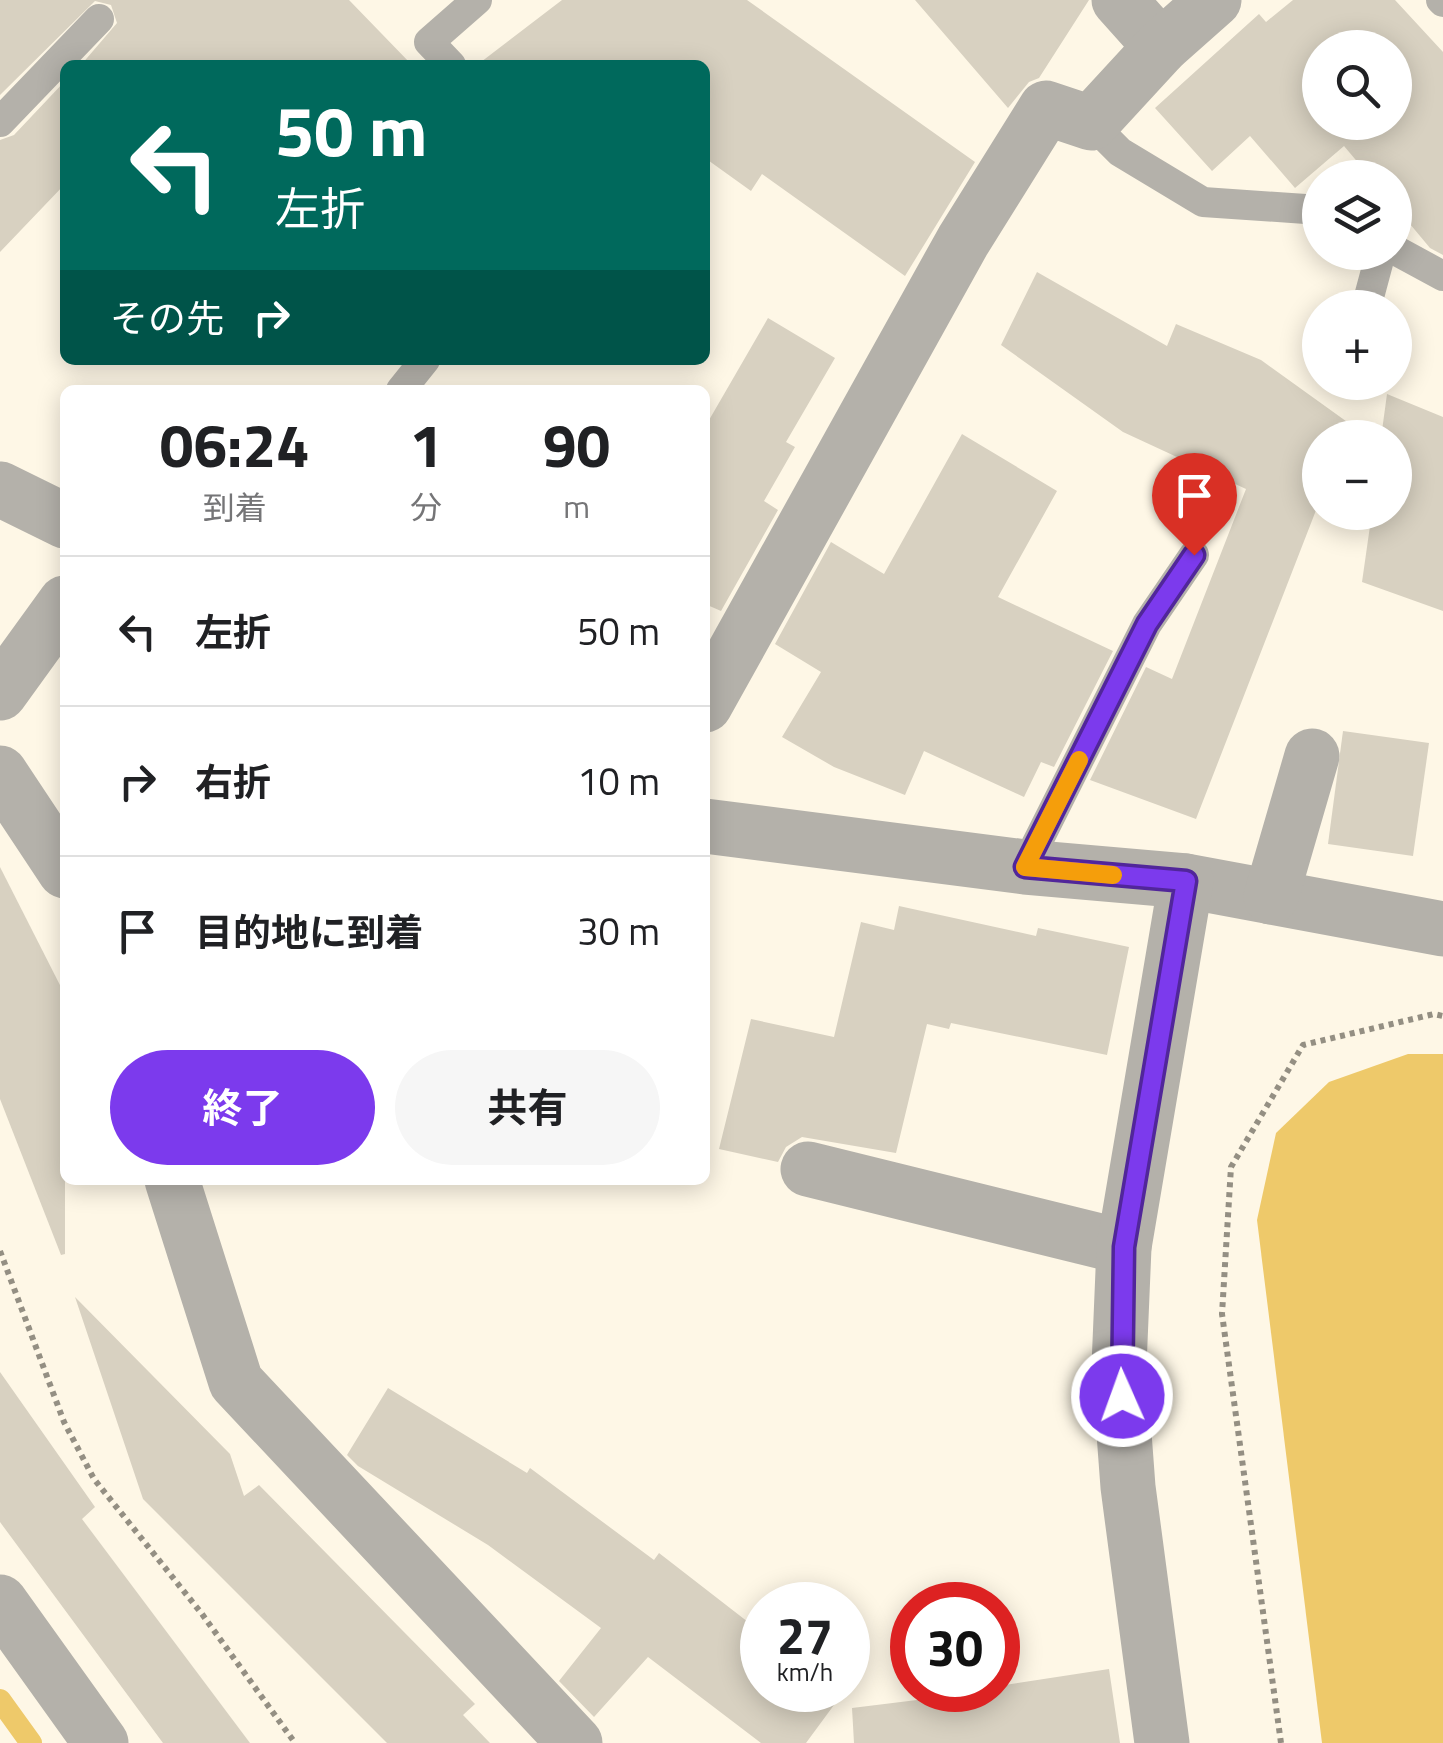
<!DOCTYPE html>
<html lang="ja">
<head>
<meta charset="utf-8">
<style>
  body { margin:0; font-family:"Titillium Web","Noto Sans JP",sans-serif; background:#f6f6f6; color:#202124; height:100vh; display:flex; flex-direction:column; font-size:38px; white-space:nowrap }
  * { box-sizing:border-box; margin:0 }
  p { font-size:32px; color:#757577 }
  .icon { flex:none; width:55px; height:55px; fill:none; stroke:currentColor; stroke-width:2; stroke-linecap:round; stroke-linejoin:round }
  .map { position:relative; flex:1; overflow:hidden }
  .drawer { position:absolute; left:60px; top:385px; width:650px; height:800px; display:flex; flex-direction:column; background:#fff; border-radius:15px; box-shadow:0 5px 25px #0003 }
  .drawer>* { flex:none }
  .top-card { position:absolute; left:60px; top:60px; width:650px; height:305px; border-radius:15px; box-shadow:0 5px 25px #0003; background:#00695c; color:#fff; overflow:hidden }
  .tools { position:absolute; left:1302px; top:30px; display:grid; gap:20px }
  .tools a { display:grid; place-items:center; width:110px; height:110px; border-radius:50%; background:#fff; box-shadow:0 5px 25px #0003; font-size:50px }
  .speed { position:absolute; left:740px; top:1582px; display:flex; gap:20px; font-size:50px; font-weight:700; text-align:center }
  .speed>* { display:grid; place-content:center; width:130px; height:130px; border-radius:50%; background:#fff; box-shadow:0 5px 25px #0003; line-height:1 }
  .speed small { font-size:25px; font-weight:400 }
  .speed .limit { border:15px solid #d22; background:#fff; color:#111 }
  .pin { position:absolute; display:grid; place-items:center; width:85px; height:85px; color:#fff; margin:-102px -42px; border-radius:50% 50% 50% 0; rotate:-45deg; box-shadow:0 0 10px #0007 }
  .pin .icon { rotate:45deg }
  .me { position:absolute; width:110px; margin:-55px; rotate:358deg; stroke-linejoin:round; filter:drop-shadow(0 0 8px #0008) }
  .turn { display:flex; align-items:center; gap:35px; height:210px; padding:0 50px; font-size:45px }
  .turn .icon { width:130px; height:130px; stroke-width:2.5 }
  .turn b { display:block; font-size:70px; line-height:85px }
  .then { display:flex; align-items:center; height:95px; padding:0 50px; background:#0003; gap:20px; font-size:38px }
  .eta { display:flex; justify-content:space-evenly; align-items:center; height:170px; text-align:center }
  .eta b { font-size:60px; font-weight:700; line-height:70px }
  .action { display:flex; gap:20px; margin-top:auto; padding:20px 50px }
  .action a { flex:1; height:115px; border-radius:60px; background:#7c3aed; color:#fff; font-size:40px; font-weight:700; line-height:115px; text-align:center }
  .action a+a { background:#f6f6f6; color:#202124 }
  ul { padding:0; list-style:none }
  li { display:flex; align-items:center; gap:30px; height:150px; padding:0 50px; border-top:2px solid #e0e0e0 }
  li div { flex:1 }
  li b { display:block; font-size:38px }
  li em { font-style:normal }
  .map>svg:first-child { display:block }
</style>
</head>
<body>
<div class="map">
<svg width="1443" height="1743" viewBox="0 0 1443 1743">
  <rect width="100%" height="100%" fill="#fef7e6"/>
  <!-- water -->
  <path fill="#eec96a" d="M 1408,1054 L 1443,1054 L 1443,1743 L 1322,1743 L 1257,1220 L 1276,1133 L 1329,1082 Z"/>
  <g fill="none" stroke-linecap="round" stroke-linejoin="round">
    <!-- stream -->
    <path stroke="#eec96a" stroke-width="22" d="M 0,1700 L 31,1743"/>
  </g>
  <!-- building -->
  <g fill="#d8d1c1" fill-rule="evenodd">
    <path d="M 0,0 L 349,0 L 412,65 L 81,65 L 117,23 L 111,5 L 95,1 L 0,95 Z"/>
    <path d="M 562,0 L 747,0 L 975,162 L 905,276 L 762,174 L 751,191 L 705,158 L 705,65 L 477,65 Z"/>
    <path d="M 915,0 L 1089,0 L 1039,78 L 1029,82 L 1008,108 Z"/>
    <path d="M 1293,0 L 1395,0 L 1443,52 L 1443,255 L 1430,248 L 1395,206 L 1395,178 L 1371,178 L 1344,146 L 1295,188 L 1250,136 L 1212,171 L 1155,108 L 1259,14 L 1266,22 ZM 1320,48 L 1395,48 L 1395,122 L 1320,122 Z"/>
    <path d="M 65,81 L 65,184 L 0,252 L 0,140 L 14,135 Z"/>
    <path d="M 1037,272 L 1167,346 L 1176,324 L 1261,360 L 1350,424 L 1344,438 L 1320,438 L 1320,500 L 1196,819 L 1090,780 L 1146,667 L 1172,679 L 1246,489 L 1123,432 L 1001,345 Z"/>
    <path d="M 768,318 L 835,358 L 786,442 L 795,447 L 764,501 L 778,510 L 721,611 L 705,604 L 705,427 Z"/>
    <path d="M 1387,394 L 1443,417 L 1443,611 L 1362,582 L 1372,512 L 1395,512 L 1395,438 L 1381,438 Z"/>
    <path d="M 962,434 L 1057,491 L 998,597 L 1113,651 L 1054,767 L 1041,762 L 1024,797 L 924,751 L 905,795 L 834,767 L 782,737 L 821,672 L 775,644 L 831,542 L 884,574 Z"/>
    <path d="M 1343,731 L 1429,743 L 1413,856 L 1328,844 Z"/>
    <path d="M 0,867 L 65,995 L 65,1254 L 61,1255 L 0,1099 Z"/>
    <path d="M 899,906 L 1036,936 L 1038,928 L 1129,947 L 1107,1055 L 951,1023 L 949,1029 L 927,1024 L 896,1153 L 802,1137 L 786,1147 L 778,1162 L 719,1149 L 751,1019 L 834,1037 L 861,922 L 894,930 Z"/>
    <path d="M 75,1297 L 230,1454 L 244,1496 L 259,1485 L 475,1704 L 463,1715 L 490,1743 L 387,1743 L 143,1499 Z"/>
    <path d="M 0,1372 L 95,1507 L 82,1519 L 250,1743 L 163,1743 L 0,1522 Z"/>
    <path d="M 388,1388 L 527,1473 L 530,1468 L 654,1560 L 659,1553 L 748,1622 L 753,1615 L 762,1621 L 762,1690 L 845,1690 L 806,1743 L 761,1743 L 648,1657 L 594,1717 L 559,1681 L 601,1628 L 488,1545 L 358,1466 L 347,1455 Z"/>
    <path d="M 1109,1669 L 1120,1743 L 854,1743 L 852,1708 L 998,1690 L 998,1686 Z"/>
  </g>
  <g fill="none" stroke-linecap="round" stroke-linejoin="round">
    <!-- path -->
    <g stroke="#948f83" stroke-width="6" stroke-dasharray="5 5" stroke-linecap="butt">
      <path d="M 0,1251 L 64,1422 L 94,1479 L 202,1614 L 295,1743"/>
      <path d="M 1281,1743 L 1222,1314 L 1231,1167 L 1303,1045 L 1434,1014 L 1443,1016"/>
    </g>
    <!-- service -->
    <g stroke="#b4b1aa" stroke-width="30">
      <path d="M 1441,0 L 1443,2"/>
      <path d="M 451,65 L 429,42 L 477,0"/>
      <path d="M 0,122 L 99,19"/>
      <path d="M 1091,123 L 1120,152 L 1203,202 L 1320,210"/>
      <path d="M 1395,250 L 1443,276"/>
      <path d="M 1366,308 L 1381,252"/>
      <path d="M 401,390 L 425,360"/>
      <path d="M 1025,867 L 1147,624 L 1194,555"/>
    </g>
    <!-- minor -->
    <g stroke="#b4b1aa" stroke-width="55">
      <path d="M 1119,0 L 1161,47"/>
      <path d="M 0,489 L 65,521"/>
      <path d="M 0,693 L 65,603"/>
      <path d="M 705,705 L 963,241 L 1046,108 L 1091,123 L 1161,47 L 1214,0"/>
      <path d="M 0,773 L 65,871"/>
      <path d="M 705,826 L 1025,867 L 1186,881 L 1443,929"/>
      <path d="M 1271,897 L 1312,756"/>
      <path d="M 808,1169 L 1124,1247"/>
      <path d="M 172,1180 L 236,1382 L 575,1743"/>
      <path d="M 0,1602 L 101,1743"/>
      <path d="M 1162,1743 L 1128,1487 L 1119,1366 L 1124,1247 L 1186,881"/>
    </g>
  </g>
  <g fill="none" stroke-linecap="round" stroke-linejoin="round">
    <!-- route casing -->
    <g stroke="#51269a" stroke-width="25">
      <path id="route" d="M 1122,1396 L 1124,1247 L 1186,881 L 1025,867 L 1147,624 L 1194,555"/>
    </g>
    <!-- route -->
    <use href="#route" stroke="#7c3aed" stroke-width="18"/>
    <!-- slow -->
    <path stroke="#f59e0b" stroke-width="18" d="M 1079,760 L 1025,867 L 1113,875"/>
  </g>
</svg>
<div class="tools">
<a><svg class="icon" aria-label="search" viewBox="0 0 24 24"><circle cx="10" cy="10" r="6"/><path d="M15 15l6 6"/></svg></a>
<a><svg class="icon" aria-label="layers" viewBox="0 0 24 24"><path d="M12 4l9 5-9 5-9-5zM3 14l9 5 9-5"/></svg></a>
<a>+</a>
<a>−</a>
</div>
<div class="speed"><div>27<small>km/h</small></div><div class="limit">30</div></div>
<div class="pin" style="left:1194px;top:555px;background:#d93025"><svg class="icon" aria-label="arrive" viewBox="0 0 24 24"><path d="M6 21V4h12l-3 4 3 4H6"/></svg></div>
<svg class="me" style="left:1122px;top:1396px" viewBox="-20 -20 40 40"><circle r="17" fill="#7c3aed" stroke="#fff" stroke-width="3"/><path d="M0-11L8 9 0 5-8 9z" fill="#fff"/></svg>
<div class="top-card">
<div class="turn"><svg class="icon" aria-label="left" viewBox="0 0 24 24"><path d="M17 20v-9H6M10 6l-5 5 5 5"/></svg><div><b>50 m</b>左折</div></div>
<div class="then">その先<svg class="icon" aria-label="right" viewBox="0 0 24 24"><path d="M7 20v-9h11M14 6l5 5-5 5"/></svg></div>
</div>
<section class="drawer">
<div class="eta">
<div><b>06:24</b><p>到着</p></div>
<div><b>1</b><p>分</p></div>
<div><b>90</b><p>m</p></div>
</div>
<ul>
<li><svg class="icon" aria-label="left" viewBox="0 0 24 24"><path d="M17 20v-9H6M10 6l-5 5 5 5"/></svg><div><b>左折</b></div><em>50 m</em></li>
<li><svg class="icon" aria-label="right" viewBox="0 0 24 24"><path d="M7 20v-9h11M14 6l5 5-5 5"/></svg><div><b>右折</b></div><em>10 m</em></li>
<li><svg class="icon" aria-label="arrive" viewBox="0 0 24 24"><path d="M6 21V4h12l-3 4 3 4H6"/></svg><div><b>目的地に到着</b></div><em>30 m</em></li>
</ul>
<div class="action"><a>終了</a><a>共有</a></div>
</section>
</div>
</body>
</html>
